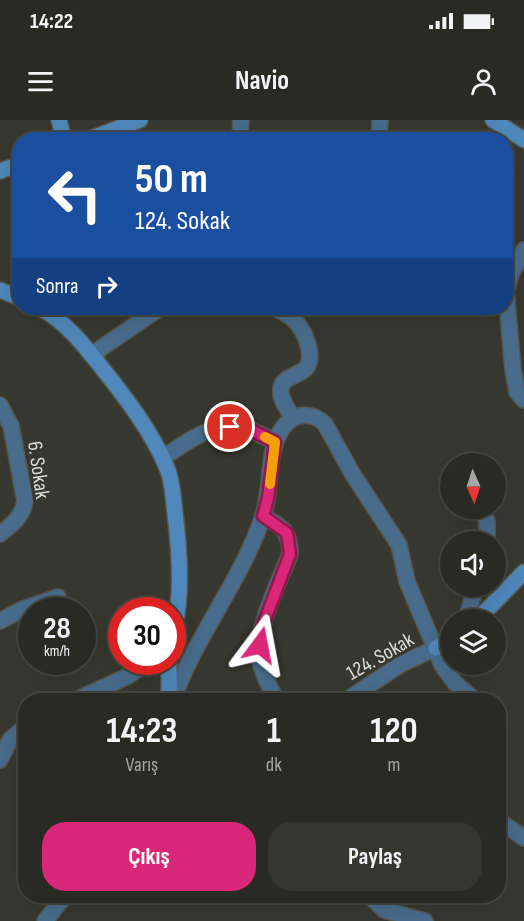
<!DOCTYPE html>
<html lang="tr">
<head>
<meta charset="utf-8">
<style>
  body { margin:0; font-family:"Sofia Sans Condensed",sans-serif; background:#353630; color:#f1f3f6; height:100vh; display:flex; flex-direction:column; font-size:22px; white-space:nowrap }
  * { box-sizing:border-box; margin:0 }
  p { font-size:20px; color:#a5a7a6 }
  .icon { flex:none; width:33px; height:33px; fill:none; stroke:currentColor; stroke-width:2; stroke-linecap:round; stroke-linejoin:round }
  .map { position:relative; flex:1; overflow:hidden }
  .sheet { position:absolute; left:18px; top:573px; width:488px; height:210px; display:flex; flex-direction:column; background:#292a23; border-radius:24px; box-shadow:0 6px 24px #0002,0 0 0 2px #454641 }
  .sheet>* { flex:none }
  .hud { position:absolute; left:12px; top:12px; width:501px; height:183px; border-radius:24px; box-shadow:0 6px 24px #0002,0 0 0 2px #454641; background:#1a4fa0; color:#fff; overflow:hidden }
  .needle { width:39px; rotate:177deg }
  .tools { position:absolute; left:440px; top:333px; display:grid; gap:12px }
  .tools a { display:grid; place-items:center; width:66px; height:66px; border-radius:50%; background:#292a23; box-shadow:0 6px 24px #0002,0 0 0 2px #454641; font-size:30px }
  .speed { position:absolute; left:18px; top:477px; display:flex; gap:12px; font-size:30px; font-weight:700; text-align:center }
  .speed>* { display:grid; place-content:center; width:78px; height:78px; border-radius:50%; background:#292a23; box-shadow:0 6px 24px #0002,0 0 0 2px #454641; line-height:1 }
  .speed small { font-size:15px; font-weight:400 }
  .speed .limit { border:9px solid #d22; background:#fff; color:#111 }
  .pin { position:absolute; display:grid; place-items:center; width:51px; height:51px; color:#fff; margin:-26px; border:3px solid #fff; border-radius:50%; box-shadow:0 2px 6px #0007 }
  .me { position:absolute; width:66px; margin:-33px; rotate:13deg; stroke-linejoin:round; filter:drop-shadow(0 0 4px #0008) }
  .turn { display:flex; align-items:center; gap:21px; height:126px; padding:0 24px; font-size:27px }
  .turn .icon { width:78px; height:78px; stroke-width:2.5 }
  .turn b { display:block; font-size:42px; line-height:51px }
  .then { display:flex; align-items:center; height:57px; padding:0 24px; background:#0003; gap:12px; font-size:22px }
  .eta { display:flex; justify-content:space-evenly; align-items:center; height:102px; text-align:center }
  .eta b { font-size:36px; font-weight:700; line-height:42px }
  .primary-button { display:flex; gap:12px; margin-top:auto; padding:12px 24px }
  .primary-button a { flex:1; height:69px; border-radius:24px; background:#db2777; color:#fff; font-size:24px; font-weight:700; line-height:69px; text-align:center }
  .primary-button a+a { background:#353630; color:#f1f3f6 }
  .status { display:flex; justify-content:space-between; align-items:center; height:42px; padding:0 30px; background:#292a23; direction:ltr }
  .status svg { height:16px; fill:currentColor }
  header { display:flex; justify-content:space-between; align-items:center; height:78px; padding:0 24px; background:#292a23; font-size:27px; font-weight:700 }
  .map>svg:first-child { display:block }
</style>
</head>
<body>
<div class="status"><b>14:22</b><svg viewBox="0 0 49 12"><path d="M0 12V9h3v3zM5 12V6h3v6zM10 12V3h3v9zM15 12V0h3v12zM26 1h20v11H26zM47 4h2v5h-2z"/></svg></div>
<header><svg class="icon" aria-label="menu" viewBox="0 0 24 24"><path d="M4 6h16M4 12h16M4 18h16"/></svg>Navio<svg class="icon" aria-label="person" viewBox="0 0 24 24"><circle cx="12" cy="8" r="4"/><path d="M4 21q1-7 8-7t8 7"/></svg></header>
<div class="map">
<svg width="524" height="801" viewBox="0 0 524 801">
  <rect width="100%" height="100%" fill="#37382f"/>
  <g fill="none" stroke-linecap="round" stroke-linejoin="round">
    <!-- street casing -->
    <g stroke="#55564d" stroke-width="18">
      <g id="street">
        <path d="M 240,20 L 241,0"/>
        <path d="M 379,20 L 380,0"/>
        <path d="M 524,130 L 511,154 L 506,171 L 513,250 L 517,272 L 524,280"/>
        <path d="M 274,188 C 281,191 289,195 294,200 C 304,209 316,236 306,248 C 299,256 283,256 281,268 C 279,279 288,289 293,298"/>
        <path d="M 91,235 L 160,188"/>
        <path d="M 0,285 L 11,306 L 25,381 C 22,397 13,404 0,414"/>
        <path d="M 163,338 C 186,322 214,300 245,308 C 255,311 265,317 275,322"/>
        <path d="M 481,388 L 487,401 L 487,422"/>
        <path d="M 263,396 C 282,407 290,410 290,434 C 279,463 254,510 260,541 C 263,555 270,568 276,580"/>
        <path d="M 466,500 L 476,466"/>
        <path d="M 0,501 L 23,489 L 58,477"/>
        <path d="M 76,580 L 128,556 L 148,542"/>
        <path d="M 173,580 C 195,516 241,462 263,396 C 273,368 265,326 286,304 C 298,292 314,293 325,304 L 352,353 L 399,425 L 407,461 L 442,545 L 455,563 L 475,580"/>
        <path d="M 347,580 L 401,544 L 436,528"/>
        <path d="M 0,640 L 10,620 L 26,606"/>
        <path d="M 498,700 L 524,718"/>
        <path d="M 370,776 L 384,790 L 425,801"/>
        <path d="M 45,801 L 65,776"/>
      </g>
    </g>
    <!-- secondary casing -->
    <g stroke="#55564d" stroke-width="18">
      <g id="secondary">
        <path d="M 59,0 L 64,20"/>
        <path d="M 493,0 L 524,20"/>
        <path d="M 87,20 L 140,0"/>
        <path d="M 0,51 L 20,44"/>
        <path d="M 0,170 L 20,178"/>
        <path d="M 40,188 C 65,201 84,225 102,248 C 126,278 152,312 167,348 C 173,362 173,378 175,393 C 180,436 183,478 172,521"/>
        <path d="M 477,500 L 524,452"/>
        <path d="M 436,528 L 450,520"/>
        <path d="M 169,542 L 169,580"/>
      </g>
    </g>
    <!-- street -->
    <use href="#street" stroke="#496c8c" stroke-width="15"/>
    <!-- secondary -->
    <use href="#secondary" stroke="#5088bb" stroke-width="15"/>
  </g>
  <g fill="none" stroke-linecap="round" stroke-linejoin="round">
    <!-- route casing -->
    <g stroke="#8e194d" stroke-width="15">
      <path id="route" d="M 230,307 L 253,311 L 275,322 L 268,378 L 263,396 L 287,413 L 290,434 L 263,505 L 260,525"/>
    </g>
    <!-- route -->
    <use href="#route" stroke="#db2777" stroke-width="10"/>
    <!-- slow -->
    <path stroke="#f59e0b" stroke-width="10" d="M 265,317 L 275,322 L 270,364"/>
  </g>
  <g text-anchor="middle" stroke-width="6" stroke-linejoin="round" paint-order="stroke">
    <!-- street labels -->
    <g font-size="21" fill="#dbdcd7" stroke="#37382f">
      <text transform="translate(39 350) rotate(82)" y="7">6. Sokak</text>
      <text transform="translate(380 536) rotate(-30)" y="7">124. Sokak</text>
    </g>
  </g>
</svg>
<div class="tools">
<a><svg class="needle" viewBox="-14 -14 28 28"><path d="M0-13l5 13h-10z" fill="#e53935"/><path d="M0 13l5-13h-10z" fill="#a5a7a6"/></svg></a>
<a><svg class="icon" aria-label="sound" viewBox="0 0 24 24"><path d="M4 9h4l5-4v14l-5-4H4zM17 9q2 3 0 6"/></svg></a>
<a><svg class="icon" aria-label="layers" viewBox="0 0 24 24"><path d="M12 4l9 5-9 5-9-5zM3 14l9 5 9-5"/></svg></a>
</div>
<div class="speed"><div>28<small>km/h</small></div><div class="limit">30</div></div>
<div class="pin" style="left:230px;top:307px;background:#d93025"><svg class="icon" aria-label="arrive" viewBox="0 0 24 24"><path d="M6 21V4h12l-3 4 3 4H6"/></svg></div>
<svg class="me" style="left:260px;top:525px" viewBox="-20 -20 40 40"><path d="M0-17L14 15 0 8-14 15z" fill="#db2777" stroke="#fff" stroke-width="4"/></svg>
<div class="hud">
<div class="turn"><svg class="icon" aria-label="left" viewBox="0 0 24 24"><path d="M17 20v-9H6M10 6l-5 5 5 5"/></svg><div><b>50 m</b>124. Sokak</div></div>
<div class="then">Sonra<svg class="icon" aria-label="right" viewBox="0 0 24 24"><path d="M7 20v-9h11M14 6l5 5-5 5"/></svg></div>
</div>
<section class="sheet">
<div class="eta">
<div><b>14:23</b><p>Varış</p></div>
<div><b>1</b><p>dk</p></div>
<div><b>120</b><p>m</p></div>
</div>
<div class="primary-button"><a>Çıkış</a><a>Paylaş</a></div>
</section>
</div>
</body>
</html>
